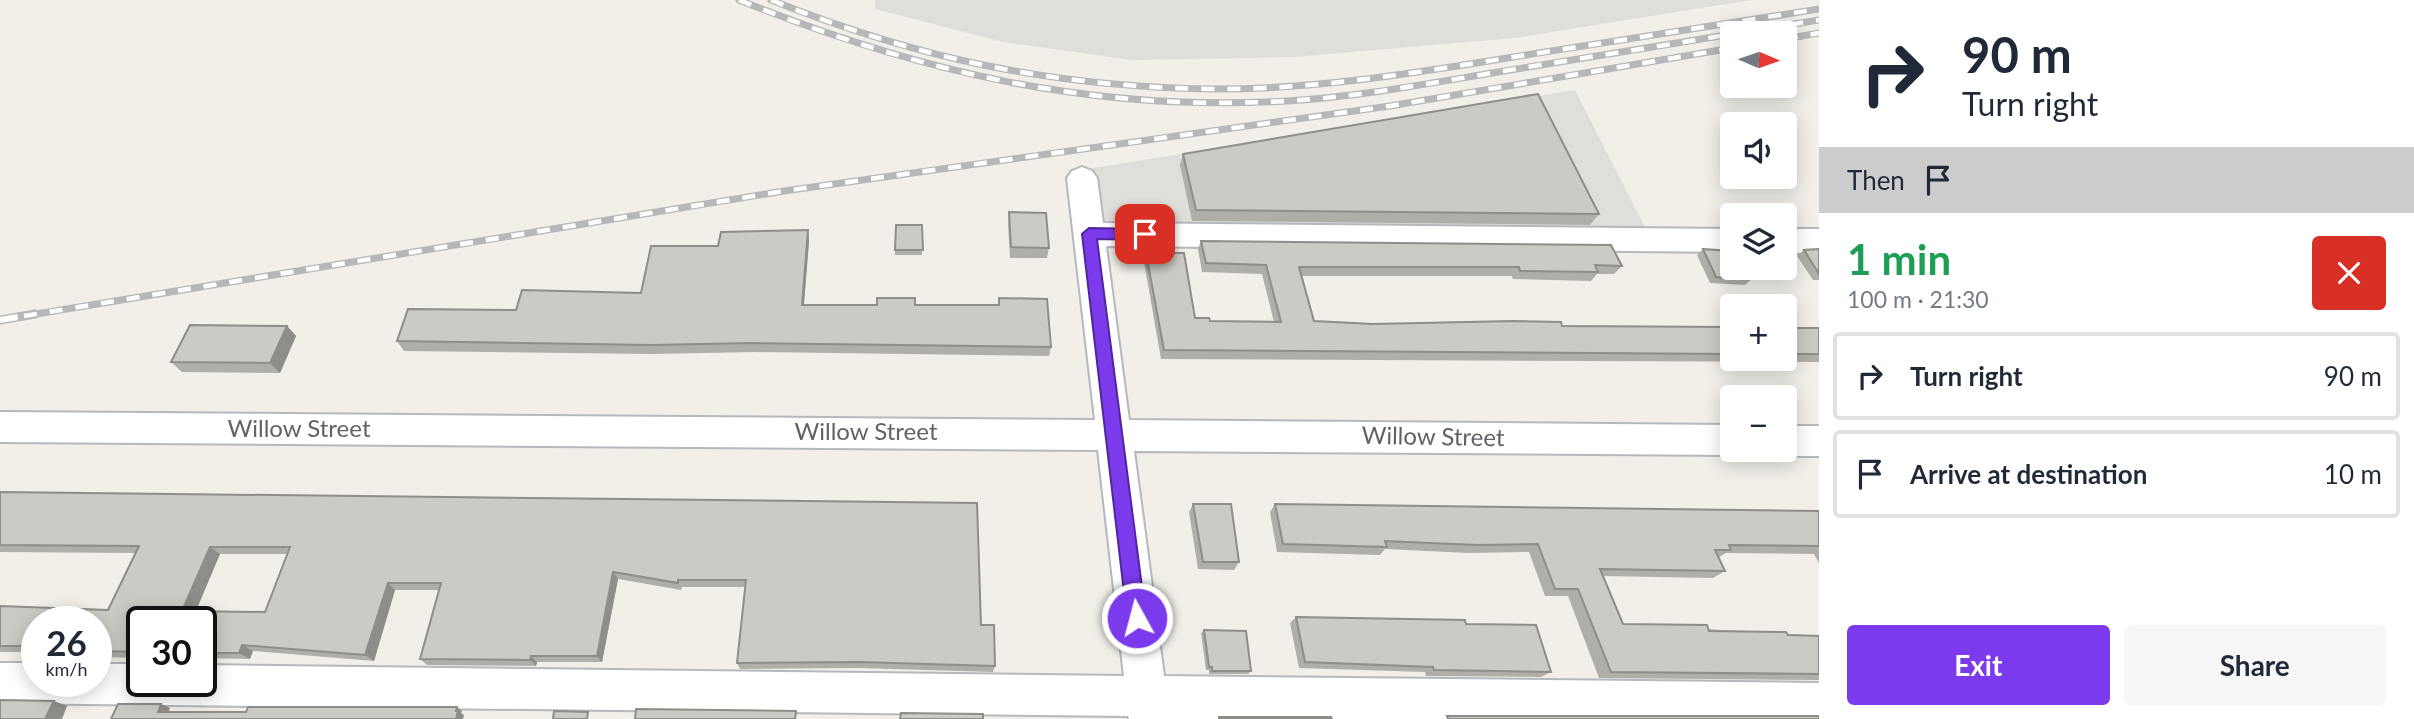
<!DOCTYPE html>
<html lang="en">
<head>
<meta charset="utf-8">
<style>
  body { margin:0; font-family:Lato,sans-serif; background:#f6f6f7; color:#1f2937; height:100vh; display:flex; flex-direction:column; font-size:26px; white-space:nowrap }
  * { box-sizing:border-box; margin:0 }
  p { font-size:23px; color:#747a83 }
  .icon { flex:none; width:38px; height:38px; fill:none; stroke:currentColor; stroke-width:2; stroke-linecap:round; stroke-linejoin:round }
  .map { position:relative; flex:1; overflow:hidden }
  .drawer { display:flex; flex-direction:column; background:#fff; width:595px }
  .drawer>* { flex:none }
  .hud { background:#fff; color:#1f2937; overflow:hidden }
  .needle { width:46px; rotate:92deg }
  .tools { position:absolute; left:1720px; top:21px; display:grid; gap:14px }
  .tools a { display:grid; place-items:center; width:77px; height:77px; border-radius:7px; background:#fff; box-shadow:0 4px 18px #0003; font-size:35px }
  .speed { position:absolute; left:21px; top:606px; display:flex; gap:14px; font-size:35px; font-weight:700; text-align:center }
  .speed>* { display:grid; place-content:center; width:91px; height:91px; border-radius:50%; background:#fff; box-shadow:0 4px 18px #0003; line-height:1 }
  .speed small { font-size:18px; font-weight:400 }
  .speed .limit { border:4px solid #111; border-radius:10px; background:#fff; color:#111 }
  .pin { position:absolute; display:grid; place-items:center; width:60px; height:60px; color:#fff; margin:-30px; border-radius:14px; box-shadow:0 4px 10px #0006 }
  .me { position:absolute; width:77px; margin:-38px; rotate:353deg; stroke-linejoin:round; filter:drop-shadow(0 0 5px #0008) }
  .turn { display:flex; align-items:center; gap:24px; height:147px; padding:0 28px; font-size:32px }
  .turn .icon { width:91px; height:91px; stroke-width:2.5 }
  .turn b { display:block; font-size:49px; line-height:60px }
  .then { display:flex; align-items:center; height:66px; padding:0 28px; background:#0003; gap:14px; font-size:26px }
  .round { display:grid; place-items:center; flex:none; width:74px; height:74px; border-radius:7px; background:#f6f6f7 }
  .overview { display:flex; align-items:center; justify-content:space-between; height:119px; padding:0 28px }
  h1 { font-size:42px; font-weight:700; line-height:52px; color:#1e9e55 }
  .button { display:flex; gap:14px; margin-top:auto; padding:14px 28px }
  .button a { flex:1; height:80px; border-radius:7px; background:#7c3aed; color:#fff; font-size:28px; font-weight:700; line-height:80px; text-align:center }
  .button a+a { background:#f6f6f7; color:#1f2937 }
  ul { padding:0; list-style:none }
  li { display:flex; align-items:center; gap:21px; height:88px; margin:0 14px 10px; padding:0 14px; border:4px solid #e0e1e3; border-radius:7px }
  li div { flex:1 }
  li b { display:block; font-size:26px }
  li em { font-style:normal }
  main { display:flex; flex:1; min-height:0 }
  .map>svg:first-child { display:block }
</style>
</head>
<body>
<main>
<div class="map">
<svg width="1819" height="719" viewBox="0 0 1819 719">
  <rect width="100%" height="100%" fill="#f1efe8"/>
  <!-- industrial -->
  <g fill="#e0deda">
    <path d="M 875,0 L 1751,0 L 1515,38 L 1294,57 L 1132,60 L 1003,42 L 875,9 Z"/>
    <path d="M 1575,90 L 1649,235 L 1089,234 L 1081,170 Z"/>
  </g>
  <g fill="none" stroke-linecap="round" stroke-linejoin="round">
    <!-- minor casing -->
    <g stroke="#b5b8bc" stroke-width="4">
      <g id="minor">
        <path d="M 1082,167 L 1092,171 L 1097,178 L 1103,223 L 1732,229 L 1732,252 L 1106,246 L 1129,420 L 1732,425 L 1732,450 L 1745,450 L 1732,455 L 1134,451 L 1164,676 L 1819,683 L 1819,719 L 1129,719 L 1128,716 L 0,703 L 0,663 L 37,663 L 37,681 L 96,681 L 96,664 L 142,664 L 142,681 L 201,681 L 201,665 L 1124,676 L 1098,450 L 0,442 L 0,412 L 1095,420 L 1067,178 L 1072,171 Z"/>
        <rect x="1785" y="229" width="34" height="24"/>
        <path d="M 1785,426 L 1819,426 L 1819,456 L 1785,456 L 1773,452 L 1772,450 L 1785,450 Z"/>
      </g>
    </g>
    <!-- minor -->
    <use href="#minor" fill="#fff" fill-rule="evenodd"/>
    <!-- rail-far1 casing -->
    <g stroke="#b6b7b8" stroke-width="7">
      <g id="rail-far1">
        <path d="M 739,0 C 918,72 1092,112 1287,101 C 1354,97 1420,85 1486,74 C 1568,60 1650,48 1732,34"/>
        <path d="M 771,0 C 919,59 1050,86 1209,89 C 1310,90 1408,74 1507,58 C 1611,42 1715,25 1819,9"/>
        <path d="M 1739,33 L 1819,20"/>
        <path d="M 1785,39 L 1819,33"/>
        <path d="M 24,316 L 784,191 L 1390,106 L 1732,48"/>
      </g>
    </g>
    <!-- rail casing -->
    <g stroke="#b6b7b8" stroke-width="9">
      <path id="rail" d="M 0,320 L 35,314"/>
    </g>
    <!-- rail-far1 -->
    <use href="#rail-far1" stroke="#fff" stroke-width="4.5" stroke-dasharray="13" stroke-linecap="butt"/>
    <!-- rail -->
    <use href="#rail" stroke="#fff" stroke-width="6" stroke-dasharray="18" stroke-linecap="butt"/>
  </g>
  <!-- wall -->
  <g fill="#afaea9" fill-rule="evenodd">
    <path d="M 1183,154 L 1599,214 L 1590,225 L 1192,221 L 1180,165 Z"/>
    <path d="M 1009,212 L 1049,248 L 1047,258 L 1010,258 L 1008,223 Z"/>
    <path d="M 896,225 L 922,225 L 922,255 L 895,255 Z"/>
    <path d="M 808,230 L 809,241 L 804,305 L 998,305 L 999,298 L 1051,347 L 1049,356 L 754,352 L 654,354 L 404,351 L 397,341 L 516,310 L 641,293 L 718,246 Z"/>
    <path d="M 1201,241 L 1622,266 L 1614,274 L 1597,274 L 1591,281 L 1513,279 L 1512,276 L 1302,276 L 1314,321 L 1373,324 L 1732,327 L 1732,359 L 1785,359 L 1785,328 L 1819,328 L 1819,362 L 1161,359 L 1144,262 L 1146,253 L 1195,318 L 1210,321 L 1274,322 L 1262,274 L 1202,272 L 1198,249 Z"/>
    <path d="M 1703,249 L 1752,279 L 1745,285 L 1710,283 L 1697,255 Z"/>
    <path d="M 1819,249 L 1819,280 L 1813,280 L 1797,256 L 1804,250 Z"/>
    <path d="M 287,326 L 296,336 L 280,373 L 182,372 L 171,362 Z"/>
    <path d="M 0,492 L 977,503 L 981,625 L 995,666 L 993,672 L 859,668 L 740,669 L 737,663 L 746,587 L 682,587 L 681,590 L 618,579 L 602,662 L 537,662 L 536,666 L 427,665 L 420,659 L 439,590 L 395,590 L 374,661 L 253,651 L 250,659 L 201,658 L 201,621 L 142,621 L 142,658 L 96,657 L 96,621 L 37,621 L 37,652 L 0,652 L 0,606 L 108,610 L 135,553 L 0,552 ZM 220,554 L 287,554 L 265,612 L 196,611 Z"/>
    <path d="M 1193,504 L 1239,562 L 1234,570 L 1198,569 L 1189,512 Z"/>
    <path d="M 1275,504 L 1819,511 L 1819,563 L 1814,554 L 1726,553 L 1719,557 L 1725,571 L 1713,578 L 1603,576 L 1623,624 L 1819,636 L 1819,680 L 1599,678 L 1568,596 L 1545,596 L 1529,552 L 1469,553 L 1385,549 L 1380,555 L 1277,552 L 1270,512 Z"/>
    <path d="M 1296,617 L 1466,624 L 1551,672 L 1541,677 L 1426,676 L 1425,672 L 1299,668 L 1290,623 Z"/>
    <path d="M 1204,630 L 1251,671 L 1248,674 L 1209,674 L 1209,670 L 1206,670 L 1201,633 Z"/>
  </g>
  <!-- shaded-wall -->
  <g fill="#8f8d8a">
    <path d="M 808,230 L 809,241 L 803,315 L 802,305 Z"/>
    <path d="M 287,326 L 296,336 L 280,373 L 270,363 Z"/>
    <path d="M 210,547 L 220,554 L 193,617 L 182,611 Z"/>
    <path d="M 613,572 L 618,579 L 602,662 L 597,656 Z"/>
    <path d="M 388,583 L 395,590 L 374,661 L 365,655 Z"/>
    <path d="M 242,645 L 253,651 L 250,659 L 239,653 Z"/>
    <path d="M 531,656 L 537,662 L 536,666 L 530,660 Z"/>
    <path d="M 54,701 L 67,706 L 62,719 L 45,719 Z"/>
    <path d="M 161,704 L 170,708 L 167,716 L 158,712 Z"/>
    <path d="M 457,707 L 462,711 L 461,713 L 464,715 L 463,719 L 456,719 L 456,711 Z"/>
  </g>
  <!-- building -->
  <g fill="#cccac5" stroke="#8f8d8a" stroke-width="2" fill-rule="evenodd">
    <path d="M 1538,94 L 1599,214 L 1196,210 L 1183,154 Z"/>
    <path d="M 1009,212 L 1046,213 L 1049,248 L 1011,247 Z"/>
    <path d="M 896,225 L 922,225 L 923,250 L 895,250 Z"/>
    <path d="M 808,230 L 802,305 L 877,305 L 877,298 L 915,298 L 915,305 L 999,305 L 999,298 L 1047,299 L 1051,347 L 752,343 L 651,345 L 397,341 L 408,309 L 516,310 L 522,290 L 641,293 L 651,246 L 718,246 L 721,232 Z"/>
    <path d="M 1201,241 L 1611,245 L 1622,266 L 1595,265 L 1598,272 L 1520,271 L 1519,267 L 1299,267 L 1314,321 L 1373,324 L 1513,321 L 1561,322 L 1562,326 L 1732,327 L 1732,354 L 1164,350 L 1146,253 L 1184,253 L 1195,318 L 1209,318 L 1210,321 L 1281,322 L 1266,265 L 1206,263 Z"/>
    <path d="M 1703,249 L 1732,251 L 1732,268 L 1746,268 L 1752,279 L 1716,277 Z"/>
    <path d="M 1819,249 L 1819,274 L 1804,250 Z"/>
    <path d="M 190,325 L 287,326 L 270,363 L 171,362 Z"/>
    <rect x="1785" y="328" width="34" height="26"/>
    <path d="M 0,492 L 977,503 L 981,625 L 994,625 L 995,666 L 859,662 L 737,663 L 746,580 L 678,580 L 678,583 L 613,572 L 597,656 L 531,656 L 530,660 L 420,659 L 441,583 L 388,583 L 365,655 L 242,645 L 239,653 L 201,653 L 201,621 L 142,621 L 142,652 L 96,651 L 96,621 L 37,621 L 37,649 L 27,648 L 28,646 L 0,646 L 0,606 L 108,610 L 139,546 L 0,545 ZM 210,547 L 290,547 L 265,612 L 182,611 Z"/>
    <path d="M 1193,504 L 1231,504 L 1239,562 L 1203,562 Z"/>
    <path d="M 1275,504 L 1819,511 L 1819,546 L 1729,545 L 1731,550 L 1715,550 L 1725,571 L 1600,569 L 1623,624 L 1707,625 L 1709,631 L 1786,632 L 1788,635 L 1819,636 L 1819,674 L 1611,672 L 1578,589 L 1555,589 L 1538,544 L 1477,545 L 1385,541 L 1387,547 L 1283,544 Z"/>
    <path d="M 1296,617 L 1465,620 L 1466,624 L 1536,625 L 1551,672 L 1434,670 L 1433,667 L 1305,662 Z"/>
    <path d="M 1204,630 L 1246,631 L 1251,671 L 1212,671 L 1212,667 L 1209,667 Z"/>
    <path d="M 0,700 L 54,701 L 45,719 L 0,719 Z"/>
    <path d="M 118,704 L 161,704 L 158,712 L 246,712 L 248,707 L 457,707 L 456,711 L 458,711 L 456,719 L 111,719 Z"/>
    <path d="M 636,709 L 796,711 L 795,719 L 635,719 Z"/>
    <path d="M 554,711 L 588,712 L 587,719 L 553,719 Z"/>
    <path d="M 901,713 L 983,714 L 983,719 L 900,719 Z"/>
    <path d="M 1447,716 L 1819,716 L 1819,719 L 1448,719 Z"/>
    <path d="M 1219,717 L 1331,717 L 1332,719 L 1219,719 Z"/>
  </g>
  <!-- route -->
  <path fill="#7c3aed" stroke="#51269a" stroke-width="2" d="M 1089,228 L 1145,229 L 1152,234 L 1145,240 L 1097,239 L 1146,618 L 1143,624 L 1137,627 L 1130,624 L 1127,618 L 1082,234 Z"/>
  <g text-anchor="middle" stroke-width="5" stroke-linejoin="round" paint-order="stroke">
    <!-- street labels -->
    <g font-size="24" fill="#5f6368" stroke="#fff">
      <text x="299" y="437">Willow Street</text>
      <text x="866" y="440">Willow Street</text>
      <text transform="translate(1433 437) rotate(1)" y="8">Willow Street</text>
    </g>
  </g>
</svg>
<div class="tools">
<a><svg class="needle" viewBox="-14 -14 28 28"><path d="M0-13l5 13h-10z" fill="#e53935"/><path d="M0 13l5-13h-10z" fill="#747a83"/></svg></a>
<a><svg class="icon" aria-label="sound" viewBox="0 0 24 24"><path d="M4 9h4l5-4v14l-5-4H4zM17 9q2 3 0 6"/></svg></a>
<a><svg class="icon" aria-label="layers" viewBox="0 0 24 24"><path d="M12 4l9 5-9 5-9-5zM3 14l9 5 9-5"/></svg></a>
<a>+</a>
<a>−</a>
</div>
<div class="speed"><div>26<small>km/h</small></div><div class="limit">30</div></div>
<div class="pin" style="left:1145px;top:234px;background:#d93025"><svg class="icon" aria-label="arrive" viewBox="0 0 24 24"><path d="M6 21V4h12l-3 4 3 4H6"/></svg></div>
<svg class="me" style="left:1137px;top:618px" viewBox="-20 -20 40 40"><circle r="17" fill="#7c3aed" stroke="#fff" stroke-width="3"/><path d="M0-11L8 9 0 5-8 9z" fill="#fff"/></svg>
</div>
<section class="drawer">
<div class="hud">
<div class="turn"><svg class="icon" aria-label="right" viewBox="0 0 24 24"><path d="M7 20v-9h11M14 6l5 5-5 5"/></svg><div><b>90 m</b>Turn right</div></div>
<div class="then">Then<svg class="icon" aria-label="arrive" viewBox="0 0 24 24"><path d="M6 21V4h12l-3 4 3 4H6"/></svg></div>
</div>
<div class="overview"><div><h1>1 min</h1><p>100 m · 21:30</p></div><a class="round" style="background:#d93025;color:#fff"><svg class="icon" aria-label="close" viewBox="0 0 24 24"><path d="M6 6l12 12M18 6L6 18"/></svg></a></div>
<ul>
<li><svg class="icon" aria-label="right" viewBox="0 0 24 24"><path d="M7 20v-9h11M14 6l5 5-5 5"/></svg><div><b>Turn right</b></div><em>90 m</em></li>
<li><svg class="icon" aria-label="arrive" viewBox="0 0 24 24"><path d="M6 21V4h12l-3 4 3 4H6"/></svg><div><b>Arrive at destination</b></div><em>10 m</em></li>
</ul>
<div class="button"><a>Exit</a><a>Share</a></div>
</section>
</main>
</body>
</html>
